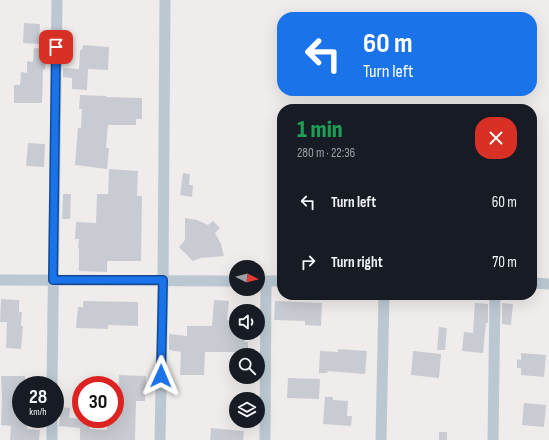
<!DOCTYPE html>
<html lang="en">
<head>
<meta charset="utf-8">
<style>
  body { margin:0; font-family:"Sofia Sans Condensed",sans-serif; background:#20242c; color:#f1f3f6; height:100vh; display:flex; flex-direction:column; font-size:15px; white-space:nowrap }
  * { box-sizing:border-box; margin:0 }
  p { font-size:13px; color:#9ea1a6 }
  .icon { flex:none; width:22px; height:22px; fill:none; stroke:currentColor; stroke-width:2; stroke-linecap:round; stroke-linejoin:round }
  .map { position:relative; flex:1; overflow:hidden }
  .details { position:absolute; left:277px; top:104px; width:260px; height:196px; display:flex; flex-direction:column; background:#171b24; border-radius:16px; box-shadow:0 4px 16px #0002 }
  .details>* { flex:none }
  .banner { position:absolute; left:277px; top:12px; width:260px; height:84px; border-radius:16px; box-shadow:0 4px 16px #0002; background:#1a73e8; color:#fff; overflow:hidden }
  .needle { width:26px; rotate:96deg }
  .fabs { position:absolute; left:229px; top:260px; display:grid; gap:8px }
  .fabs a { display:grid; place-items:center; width:36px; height:36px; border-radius:50%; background:#171b24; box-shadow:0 4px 16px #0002; font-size:20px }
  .speed { position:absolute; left:12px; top:376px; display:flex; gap:8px; font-size:20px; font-weight:700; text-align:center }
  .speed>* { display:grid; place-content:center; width:52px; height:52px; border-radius:50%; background:#171b24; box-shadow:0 4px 16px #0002; line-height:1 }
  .speed small { font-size:10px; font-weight:400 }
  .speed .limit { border:6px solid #d22; background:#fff; color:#111 }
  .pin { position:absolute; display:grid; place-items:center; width:34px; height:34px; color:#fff; margin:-17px; border-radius:8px; box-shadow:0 2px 6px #0006 }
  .me { position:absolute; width:44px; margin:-22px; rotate:1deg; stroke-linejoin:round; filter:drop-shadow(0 0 3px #0008) }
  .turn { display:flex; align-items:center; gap:14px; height:84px; padding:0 20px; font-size:18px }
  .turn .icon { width:52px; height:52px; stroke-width:2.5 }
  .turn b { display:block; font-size:28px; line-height:34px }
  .round { display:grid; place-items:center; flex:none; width:42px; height:42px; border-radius:16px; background:#20242c }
  .head { display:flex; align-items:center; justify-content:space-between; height:68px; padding:0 20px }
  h1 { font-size:24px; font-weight:800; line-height:30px; color:#1e9e55 }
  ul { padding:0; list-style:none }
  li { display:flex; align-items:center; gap:12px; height:60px; padding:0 20px }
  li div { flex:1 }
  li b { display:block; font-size:15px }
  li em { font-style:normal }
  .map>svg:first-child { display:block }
</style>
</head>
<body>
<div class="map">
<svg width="549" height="440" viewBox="0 0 549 440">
  <rect width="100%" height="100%" fill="#f0ecec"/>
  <!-- building -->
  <g fill="#c8ccd2">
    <path d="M 24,23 L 40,24 L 39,44 L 23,43 Z"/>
    <path d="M 83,45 L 109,47 L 108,70 L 88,69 L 87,90 L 72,89 L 72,78 L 63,77 L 63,68 L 79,69 L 80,50 L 82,50 Z"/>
    <path d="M 34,48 L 46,49 L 45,70 L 43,69 L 42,103 L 14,103 L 14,85 L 20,85 L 21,72 L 27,73 L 27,61 L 33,62 Z"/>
    <path d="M 80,95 L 106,96 L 106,97 L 142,98 L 142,119 L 136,119 L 136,125 L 108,125 L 106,148 L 109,148 L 107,169 L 75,165 L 78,128 L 81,128 L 82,109 L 79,109 Z"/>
    <path d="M 28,143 L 45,144 L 44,167 L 26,166 Z"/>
    <path d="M 109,169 L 138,171 L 137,196 L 142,196 L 141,261 L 107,261 L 107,272 L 79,271 L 79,248 L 78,248 L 79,239 L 75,239 L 76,222 L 96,223 L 97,194 L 108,194 Z"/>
    <path d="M 183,173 L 190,174 L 189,185 L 193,185 L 192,197 L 180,195 Z"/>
    <path d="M 63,194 L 71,194 L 70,219 L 62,219 Z"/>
    <path d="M 185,218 L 197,220 L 208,225 L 213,221 L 220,228 L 215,233 L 221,244 L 224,256 L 201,258 L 193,261 L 179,247 L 185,240 Z"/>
    <path d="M 1,299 L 19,300 L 19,312 L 22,312 L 21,326 L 23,326 L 21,349 L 6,348 L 7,322 L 0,322 Z"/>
    <path d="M 214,300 L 229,301 L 227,320 L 236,320 L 236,333 L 245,333 L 245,342 L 248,342 L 248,352 L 205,352 L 204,375 L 180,375 L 181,352 L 169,350 L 169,334 L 187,336 L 187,326 L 212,326 Z"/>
    <path d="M 83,301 L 138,302 L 138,326 L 108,325 L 108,329 L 76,328 L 78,307 L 83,307 Z"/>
    <path d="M 275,301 L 322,303 L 321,326 L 305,325 L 305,321 L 274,320 Z"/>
    <path d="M 475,303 L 488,304 L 488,323 L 486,323 L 483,353 L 462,351 L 464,332 L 473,333 Z"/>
    <path d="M 502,303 L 513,304 L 511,325 L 502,324 Z"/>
    <path d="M 439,327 L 447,328 L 445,350 L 437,350 Z"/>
    <path d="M 338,349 L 367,351 L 365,374 L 328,371 L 327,373 L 319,373 L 320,351 L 338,352 Z"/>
    <path d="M 413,351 L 441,354 L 439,378 L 411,375 Z"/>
    <path d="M 521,353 L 546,355 L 544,377 L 521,375 L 521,368 L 517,368 L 517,359 L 521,360 Z"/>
    <path d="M 119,375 L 146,376 L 145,401 L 136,401 L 135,440 L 80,440 L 80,428 L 59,426 L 61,407 L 70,408 L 69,418 L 91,419 L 90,429 L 107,430 L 107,419 L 115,419 L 115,403 L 118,403 Z"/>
    <path d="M 1,376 L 25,376 L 25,385 L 21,385 L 21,419 L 28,419 L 27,429 L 40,430 L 39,440 L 10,440 L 11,426 L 1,425 L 2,399 Z"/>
    <path d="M 288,378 L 320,379 L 319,399 L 287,398 Z"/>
    <path d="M 325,397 L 333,397 L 333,400 L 348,401 L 347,416 L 352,416 L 351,426 L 323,424 Z"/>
    <path d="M 524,403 L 546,405 L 544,427 L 522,425 Z"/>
    <path d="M 211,428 L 244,431 L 243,440 L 210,440 Z"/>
    <rect x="439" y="432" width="8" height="8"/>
  </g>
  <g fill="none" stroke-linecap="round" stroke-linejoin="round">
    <!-- minor -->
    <g stroke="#bbc8d1" stroke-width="11">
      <path d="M 0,280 L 236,281"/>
      <path d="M 258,281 L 282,281"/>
      <path d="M 532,283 L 549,284"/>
      <path d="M 52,385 L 57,0"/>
      <path d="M 52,440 L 52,419"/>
      <path d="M 160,440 L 163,280 L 165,0"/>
      <path d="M 265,440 L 266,281"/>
      <path d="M 381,440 L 384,295"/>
      <path d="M 493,440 L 495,295"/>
    </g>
  </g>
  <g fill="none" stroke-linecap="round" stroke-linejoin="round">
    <!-- route casing -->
    <g stroke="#114b97" stroke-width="10">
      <path id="route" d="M 56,47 L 53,280 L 163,280 L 161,376"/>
    </g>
    <!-- route -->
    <use href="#route" stroke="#1a73e8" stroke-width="7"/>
  </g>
</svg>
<div class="fabs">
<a><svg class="needle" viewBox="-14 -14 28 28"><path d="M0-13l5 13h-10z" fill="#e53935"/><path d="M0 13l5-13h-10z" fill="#9ea1a6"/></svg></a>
<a><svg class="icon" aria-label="sound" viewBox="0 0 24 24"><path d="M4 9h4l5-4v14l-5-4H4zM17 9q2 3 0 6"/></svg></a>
<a><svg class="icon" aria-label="search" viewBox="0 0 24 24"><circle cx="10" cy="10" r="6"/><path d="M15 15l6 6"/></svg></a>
<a><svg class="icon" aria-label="layers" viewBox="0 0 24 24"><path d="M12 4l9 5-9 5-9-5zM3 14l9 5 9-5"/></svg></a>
</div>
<div class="speed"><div>28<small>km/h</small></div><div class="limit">30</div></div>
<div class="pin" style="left:56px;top:47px;background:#d93025"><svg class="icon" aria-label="arrive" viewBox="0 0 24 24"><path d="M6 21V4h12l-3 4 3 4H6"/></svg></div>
<svg class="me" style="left:161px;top:376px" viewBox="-20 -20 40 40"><path d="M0-17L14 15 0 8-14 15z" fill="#1a73e8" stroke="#fff" stroke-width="4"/></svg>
<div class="banner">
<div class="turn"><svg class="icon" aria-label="left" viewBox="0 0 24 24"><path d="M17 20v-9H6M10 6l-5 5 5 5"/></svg><div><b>60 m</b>Turn left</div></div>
</div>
<section class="details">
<div class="head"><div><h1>1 min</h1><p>280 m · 22:36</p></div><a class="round" style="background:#d93025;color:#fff"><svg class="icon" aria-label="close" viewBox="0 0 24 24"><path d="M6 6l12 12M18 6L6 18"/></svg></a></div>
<ul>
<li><svg class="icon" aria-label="left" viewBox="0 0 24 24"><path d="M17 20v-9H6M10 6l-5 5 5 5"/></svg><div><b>Turn left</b></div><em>60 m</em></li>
<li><svg class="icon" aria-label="right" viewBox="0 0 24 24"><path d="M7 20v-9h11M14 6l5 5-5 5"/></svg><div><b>Turn right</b></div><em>70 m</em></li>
</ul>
</section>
</div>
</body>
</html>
